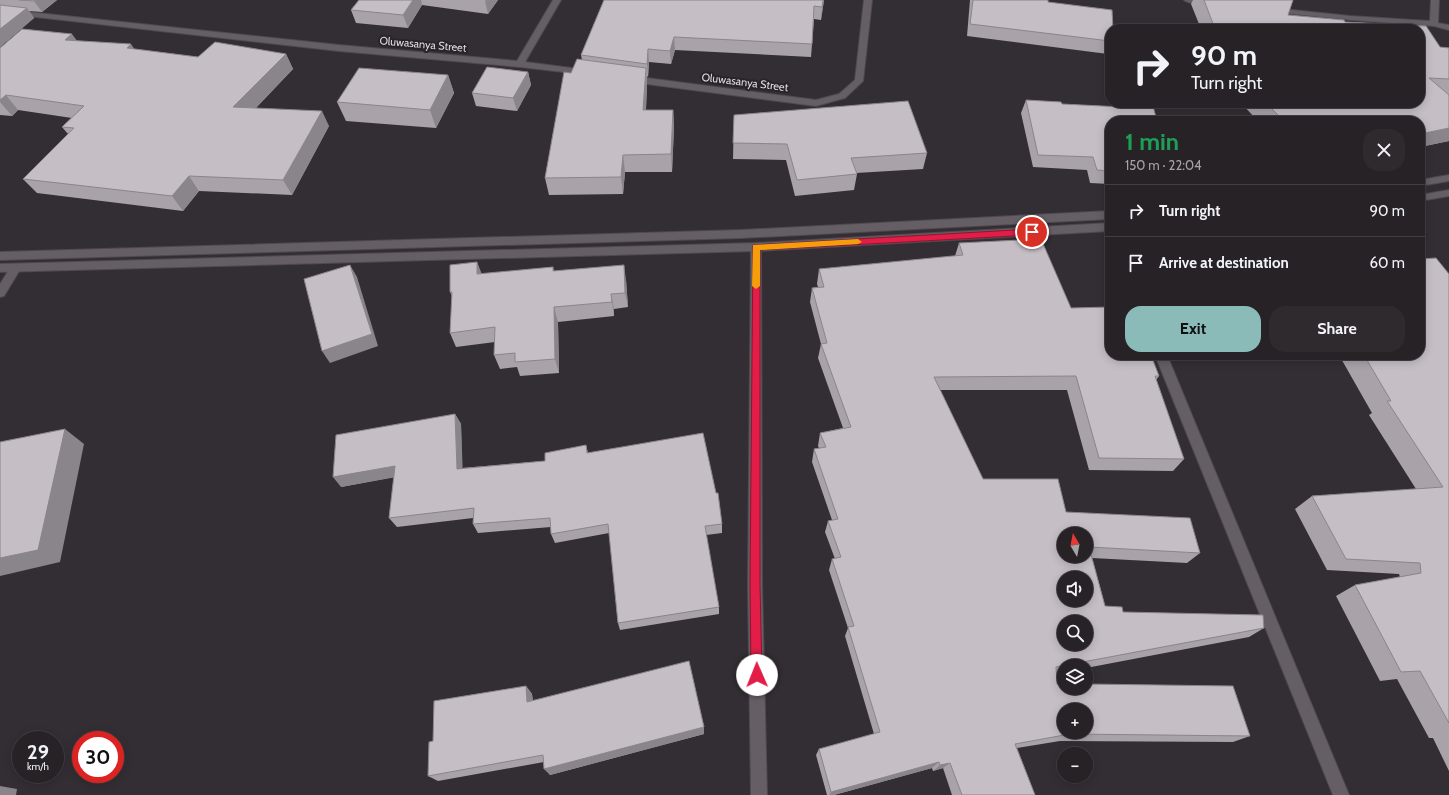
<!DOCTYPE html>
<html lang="en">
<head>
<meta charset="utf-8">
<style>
  body { margin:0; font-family:Cabin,sans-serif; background:#2e2a2e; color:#f1f3f6; height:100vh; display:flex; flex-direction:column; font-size:15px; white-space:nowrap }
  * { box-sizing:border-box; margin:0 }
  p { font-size:13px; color:#a4a4a7 }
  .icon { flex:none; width:22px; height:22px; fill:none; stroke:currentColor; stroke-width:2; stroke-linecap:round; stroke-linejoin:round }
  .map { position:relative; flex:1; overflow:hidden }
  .sheet { position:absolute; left:1105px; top:116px; width:320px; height:244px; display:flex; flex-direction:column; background:#262226; border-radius:16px; box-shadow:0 2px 10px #0003,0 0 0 1px #423f43 }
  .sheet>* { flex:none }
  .top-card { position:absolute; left:1105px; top:24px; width:320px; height:84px; border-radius:16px; box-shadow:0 2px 10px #0003,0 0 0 1px #423f43; background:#262226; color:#f1f3f6; overflow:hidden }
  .needle { width:26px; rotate:350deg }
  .tools { position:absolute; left:1057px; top:527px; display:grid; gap:8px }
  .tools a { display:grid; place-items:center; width:36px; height:36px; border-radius:50%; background:#262226; box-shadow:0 2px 10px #0003,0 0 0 1px #423f43; font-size:20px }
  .speed { position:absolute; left:12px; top:731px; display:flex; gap:8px; font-size:20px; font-weight:700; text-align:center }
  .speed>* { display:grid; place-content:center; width:52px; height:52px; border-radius:50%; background:#262226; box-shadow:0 2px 10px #0003,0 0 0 1px #423f43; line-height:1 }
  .speed small { font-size:10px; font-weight:400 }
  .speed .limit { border:6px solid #d22; background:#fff; color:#111 }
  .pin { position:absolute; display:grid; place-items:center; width:34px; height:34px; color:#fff; margin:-17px; border:2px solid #fff; border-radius:50%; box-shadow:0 1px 4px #0007 }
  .me { position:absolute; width:44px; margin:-22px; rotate:359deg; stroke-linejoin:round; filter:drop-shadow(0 0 3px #0008) }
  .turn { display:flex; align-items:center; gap:14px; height:84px; padding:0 20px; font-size:18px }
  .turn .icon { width:52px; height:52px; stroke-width:2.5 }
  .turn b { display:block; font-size:28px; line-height:34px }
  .round { display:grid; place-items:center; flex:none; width:42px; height:42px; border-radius:16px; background:#2e2a2e }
  .head { display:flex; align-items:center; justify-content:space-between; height:68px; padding:0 20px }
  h1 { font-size:24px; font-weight:700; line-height:30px; color:#1e9e55 }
  .primary-button { display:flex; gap:8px; margin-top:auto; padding:8px 20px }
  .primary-button a { flex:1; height:46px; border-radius:16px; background:#8bbbb9; color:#111; font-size:16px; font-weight:700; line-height:46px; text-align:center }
  .primary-button a+a { background:#2e2a2e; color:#f1f3f6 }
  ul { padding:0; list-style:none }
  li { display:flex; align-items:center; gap:12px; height:52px; padding:0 20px; border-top:1px solid #423f43 }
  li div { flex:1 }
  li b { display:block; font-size:15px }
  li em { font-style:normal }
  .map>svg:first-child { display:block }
</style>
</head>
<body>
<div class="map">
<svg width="1449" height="795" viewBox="0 0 1449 795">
  <rect width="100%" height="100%" fill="#332e33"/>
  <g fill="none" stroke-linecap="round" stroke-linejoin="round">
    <!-- service casing -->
    <g stroke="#4e494e" stroke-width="2">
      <path id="service" d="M 16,264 L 20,265 L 21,268 L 4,296 L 0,297 L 0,284 L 12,265 Z"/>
    </g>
    <!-- minor casing -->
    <g stroke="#4e494e" stroke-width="2">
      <g id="minor">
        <path d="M 553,0 L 561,0 L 525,62 L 587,70 L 591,73 L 590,75 L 520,67 L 339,51 L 0,13 L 0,9 L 339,45 L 517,61 Z"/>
        <path d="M 864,0 L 872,0 L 863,81 L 845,98 L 816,106 L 631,82 L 627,79 L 631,76 L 816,100 L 839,94 L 855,80 Z"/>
        <path d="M 1184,0 L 1211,0 L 1213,2 C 1208,6 1189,4 1184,0 Z"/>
        <path d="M 1431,0 L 1439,0 L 1438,23 L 1449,25 L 1449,30 L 1434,26 L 1350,20 L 1273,12 L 1269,10 L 1273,8 L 1350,16 L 1430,21 Z"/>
        <path d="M 756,243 L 760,244 L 761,247 L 762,585 L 767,795 L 751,795 L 748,585 L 751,247 L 752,244 Z"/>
        <path d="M 1155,355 L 1167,355 L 1349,795 L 1333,795 Z"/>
      </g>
    </g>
    <!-- tertiary casing -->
    <g stroke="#4e494e" stroke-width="2">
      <g id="tertiary">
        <path d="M 1449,175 L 1449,181 L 1420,186 L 1420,180 Z"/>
        <path d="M 1449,190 L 1449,196 L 1420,201 L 1420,195 Z"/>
        <path d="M 1110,211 L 1110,219 L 741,238 L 0,260 L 0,252 L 741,230 Z"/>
        <path d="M 1110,223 L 1110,231 L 756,251 L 0,272 L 0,264 L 756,243 Z"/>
      </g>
    </g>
    <!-- service -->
    <use href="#service" fill="#655f65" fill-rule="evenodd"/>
    <!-- minor -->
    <use href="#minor" fill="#655f65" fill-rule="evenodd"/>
    <!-- tertiary -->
    <use href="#tertiary" fill="#655f65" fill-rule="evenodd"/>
  </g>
  <!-- wall -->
  <g fill="#a9a3a9">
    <path d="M 0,0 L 57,0 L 42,12 L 29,11 L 34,18 L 0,47 Z"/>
    <path d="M 359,0 L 498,0 L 488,14 L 422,5 L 408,28 L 356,23 L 351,10 Z"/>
    <path d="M 604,0 L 824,0 L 821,20 L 814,19 L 811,57 L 675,50 L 671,64 L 649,62 L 648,77 L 647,76 L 647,85 L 646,110 L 673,110 L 674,127 L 672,172 L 625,172 L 623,194 L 549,195 L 545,178 L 571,73 L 582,60 L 581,55 Z"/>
    <path d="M 970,0 L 1048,0 L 1048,2 L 1110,29 L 1110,50 L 1108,54 L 967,36 Z"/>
    <path d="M 1193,0 L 1293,0 L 1288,15 L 1344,20 L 1345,22 L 1426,26 L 1440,47 L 1449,48 L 1449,141 L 1420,147 L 1420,121 L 1258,121 L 1241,103 L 1420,103 L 1420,29 L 1201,29 L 1191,4 Z"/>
    <path d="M 77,41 L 135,49 L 198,57 L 286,54 L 293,69 L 256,108 L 329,126 L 292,195 L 199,191 L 183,211 L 37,193 L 23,179 L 68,134 L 62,127 L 72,118 L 18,110 L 12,116 L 0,115 L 0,48 Z"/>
    <path d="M 528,72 L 531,85 L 517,111 L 476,106 L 472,93 Z"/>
    <path d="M 448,75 L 454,93 L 436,128 L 346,121 L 337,102 Z"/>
    <path d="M 1026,100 L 1062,104 L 1120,107 L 1122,104 L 1153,106 L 1110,121 L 1110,184 L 1090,183 L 1087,170 L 1033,167 L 1021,113 Z"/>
    <path d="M 734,115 L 927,153 L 923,169 L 856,173 L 857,174 L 854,190 L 795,196 L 786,160 L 733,159 Z"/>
    <path d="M 959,243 L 1071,308 L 1159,376 L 1156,380 L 1184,459 L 1173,471 L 1089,470 L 1067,390 L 940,390 L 983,479 L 1066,512 L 1200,553 L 1187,563 L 1092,558 L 1105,606 L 1123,612 L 1264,628 L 1249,637 L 1086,668 L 1086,666 L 1064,666 L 1064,672 L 1056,673 L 1057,684 L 1250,736 L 1233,742 L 1060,741 L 1017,748 L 1035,795 L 952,795 L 943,768 L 933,771 L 932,768 L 834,795 L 827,795 L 816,755 L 819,749 L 874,734 L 845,636 L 848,628 L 829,570 L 832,559 L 835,559 L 825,532 L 828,521 L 832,520 L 812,462 L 814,449 L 819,448 L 818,446 L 820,433 L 843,428 L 818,358 L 821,344 L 810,302 L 812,288 L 818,287 L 817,284 L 819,269 L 955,256 Z"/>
    <path d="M 477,262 L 481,274 L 553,267 L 554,271 L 626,280 L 628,307 L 614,309 L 614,316 L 558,322 L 559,373 L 520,376 L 517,367 L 500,369 L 494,355 L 495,342 L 456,347 L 450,333 L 452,296 L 450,292 Z"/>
    <path d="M 1449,274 L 1449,771 L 1433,738 L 1429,738 L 1397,679 L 1380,681 L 1336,596 L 1355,585 L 1400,577 L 1399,574 L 1327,570 L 1295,509 L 1312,496 L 1416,489 L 1369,415 L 1372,413 L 1339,355 L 1420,355 Z"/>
    <path d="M 455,414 L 461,424 L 462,468 L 545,461 L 586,445 L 588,453 L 722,524 L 722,533 L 706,535 L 719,607 L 719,614 L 620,630 L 618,623 L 609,533 L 555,543 L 551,534 L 551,527 L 478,533 L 473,524 L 473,518 L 397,527 L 389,518 L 394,477 L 341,487 Z"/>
    <path d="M 526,686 L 532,694 L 533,701 L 704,727 L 704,734 L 550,775 L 544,762 L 438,781 L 428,776 L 433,741 Z"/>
  </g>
  <!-- shaded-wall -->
  <g fill="#8a858a">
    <path d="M 36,0 L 57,0 L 42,12 L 34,1 Z"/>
    <path d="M 413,0 L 421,0 L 422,5 L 408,28 L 403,15 Z"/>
    <path d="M 486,0 L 498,0 L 488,14 L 485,1 Z"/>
    <path d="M 823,0 L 824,0 L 821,20 L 822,7 Z"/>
    <path d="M 27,8 L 34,18 L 0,47 L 0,29 Z"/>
    <path d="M 72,34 L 83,49 L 65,40 Z"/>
    <path d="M 674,37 L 675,50 L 671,64 L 670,51 Z"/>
    <path d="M 131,44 L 141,59 L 127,48 Z"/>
    <path d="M 648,49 L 649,62 L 648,77 L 647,64 Z"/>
    <path d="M 286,54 L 293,69 L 242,122 L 233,107 Z"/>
    <path d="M 646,68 L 647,85 L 645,127 L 643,110 Z"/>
    <path d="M 528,72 L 531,85 L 517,111 L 513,98 Z"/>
    <path d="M 448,75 L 454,93 L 436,128 L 430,110 Z"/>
    <path d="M 6,95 L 18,110 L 12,116 L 0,102 L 0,100 Z"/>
    <path d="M 673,110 L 674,127 L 672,172 L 671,154 Z"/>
    <path d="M 322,111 L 329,126 L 292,195 L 283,180 Z"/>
    <path d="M 1449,128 L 1449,141 L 1420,147 L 1420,139 L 1425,133 Z"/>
    <path d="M 1424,131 L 1420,135 L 1420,132 Z"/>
    <path d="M 623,155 L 625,172 L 623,194 L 621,177 Z"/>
    <path d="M 189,176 L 199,191 L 183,211 L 172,196 Z"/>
    <path d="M 477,262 L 483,277 L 477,274 Z"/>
    <path d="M 350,265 L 357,277 L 378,346 L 330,363 L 322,351 Z"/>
    <path d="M 624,265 L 626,280 L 628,307 L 625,293 Z"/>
    <path d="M 611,294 L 614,309 L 614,316 L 612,302 Z"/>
    <path d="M 554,307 L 558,322 L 559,373 L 555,359 Z"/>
    <path d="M 455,414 L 461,424 L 463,478 L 457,469 Z"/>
    <path d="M 65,429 L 84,444 L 60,562 L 0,576 L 0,558 Z"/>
    <path d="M 395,466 L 402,476 L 341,487 L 333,477 Z"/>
    <path d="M 526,686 L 532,694 L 533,710 L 527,702 Z"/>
    <path d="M 704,727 L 704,734 L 550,775 L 544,769 Z"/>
    <path d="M 939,762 L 932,768 L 834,795 L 829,795 L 831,792 Z"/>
    <path d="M 950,763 L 943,768 L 933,771 L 940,765 Z"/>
    <path d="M 0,786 L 17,789 L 16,795 L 0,795 Z"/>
  </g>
  <!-- building -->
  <g fill="#c5bec5" stroke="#8a858a" fill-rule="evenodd">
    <path d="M 19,0 L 36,0 L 34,1 Z"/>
    <path d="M 359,0 L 413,0 L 403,15 L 351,10 Z"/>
    <path d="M 604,0 L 823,0 L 822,7 L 814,6 L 812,44 L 674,37 L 670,51 L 648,49 L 647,64 L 581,55 Z"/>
    <path d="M 973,0 L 1048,0 L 1048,2 L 1112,10 L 1113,29 L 1110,29 L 1110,41 L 970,24 Z"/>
    <path d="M 1204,0 L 1293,0 L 1288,15 L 1344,20 L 1345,22 L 1426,26 L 1440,47 L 1449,48 L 1449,79 L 1429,78 L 1449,95 L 1449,128 L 1425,133 L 1424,131 L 1420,132 L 1420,121 L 1284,121 L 1266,103 L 1420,103 L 1420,29 L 1215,29 Z"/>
    <path d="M 0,5 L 27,8 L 0,29 Z"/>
    <path d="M 22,29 L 72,34 L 65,40 L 131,44 L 127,48 L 198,57 L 215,42 L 286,54 L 233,107 L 322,111 L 283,180 L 189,176 L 172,196 L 23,179 L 74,128 L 62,127 L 84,106 L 6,95 L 0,100 L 0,48 Z"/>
    <path d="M 577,59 L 646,68 L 643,110 L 673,110 L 671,154 L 623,155 L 621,177 L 545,178 L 564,72 L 571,73 Z"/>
    <path d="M 487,67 L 528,72 L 513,98 L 472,93 Z"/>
    <path d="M 359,68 L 448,75 L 430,110 L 337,102 Z"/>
    <path d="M 1026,100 L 1061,102 L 1062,104 L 1122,107 L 1122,104 L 1153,106 L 1157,121 L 1110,121 L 1110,171 L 1097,170 L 1093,157 L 1038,155 Z"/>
    <path d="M 908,101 L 927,153 L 851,158 L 857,174 L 797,180 L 787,144 L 733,143 L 734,115 Z"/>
    <path d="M 1041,239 L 1071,308 L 1110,307 L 1110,355 L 1151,355 L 1159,376 L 1155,376 L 1184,459 L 1099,458 L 1076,376 L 934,377 L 983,479 L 1058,479 L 1066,512 L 1190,518 L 1200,553 L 1089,547 L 1105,606 L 1122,607 L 1123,612 L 1263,615 L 1264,628 L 1056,667 L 1057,684 L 1064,684 L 1064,688 L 1086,688 L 1086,684 L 1233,686 L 1250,736 L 1070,734 L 1015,744 L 1035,795 L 962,795 L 950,763 L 940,765 L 939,762 L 831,792 L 819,749 L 880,732 L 848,627 L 854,626 L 832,559 L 841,557 L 828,521 L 838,519 L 814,449 L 826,447 L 820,433 L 851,427 L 821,344 L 827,343 L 812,288 L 824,287 L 819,269 L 963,255 L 959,243 ZM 1064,534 L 1086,534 L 1086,556 L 1064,556 ZM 1064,578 L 1086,578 L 1086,600 L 1064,600 ZM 1064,622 L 1086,622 L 1086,644 L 1064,644 ZM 1064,710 L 1086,710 L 1086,732 L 1064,732 Z"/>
    <path d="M 1436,258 L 1449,274 L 1449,723 L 1420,671 L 1401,672 L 1355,585 L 1421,573 L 1420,563 L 1346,559 L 1312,496 L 1443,487 L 1387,401 L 1391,401 L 1364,355 L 1420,355 L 1420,259 Z"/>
    <path d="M 477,262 L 477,274 L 553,267 L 553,271 L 624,265 L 625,293 L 611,294 L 612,302 L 554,307 L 555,359 L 515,362 L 515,353 L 494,355 L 495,327 L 450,333 L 452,292 L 450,292 L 450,265 Z"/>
    <path d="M 350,265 L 372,334 L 322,351 L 304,279 Z"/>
    <path d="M 455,414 L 457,469 L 545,461 L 545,453 L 586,445 L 587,453 L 703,433 L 716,493 L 718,493 L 722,524 L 705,526 L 719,607 L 618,623 L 608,524 L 551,534 L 550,518 L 473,524 L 474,508 L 389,518 L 395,466 L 333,477 L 336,435 Z"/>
    <path d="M 65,429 L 38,550 L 0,558 L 0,442 Z"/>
    <path d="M 689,661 L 704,727 L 544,769 L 543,755 L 428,776 L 429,742 L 433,741 L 434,701 L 526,686 L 527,702 Z"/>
  </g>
  <!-- route -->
  <path fill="#e11d48" stroke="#92132f" d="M 1032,229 L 1036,232 L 1032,235 L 760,250 L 760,585 L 762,675 L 761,679 L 757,680 L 753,679 L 751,675 L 750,585 L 753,245 Z"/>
  <!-- slow -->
  <path fill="#f59e0b" d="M 858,239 L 862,242 L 858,244 L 760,250 L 760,286 L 756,289 L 752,286 L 753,245 Z"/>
  <g text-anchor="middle" stroke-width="4" stroke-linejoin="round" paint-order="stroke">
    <!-- far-street labels -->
    <g font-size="11" fill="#dfdcdf" stroke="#292429">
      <text transform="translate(423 44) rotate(5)" y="4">Oluwasanya Street</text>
      <text transform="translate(745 82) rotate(7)" y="4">Oluwasanya Street</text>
    </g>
  </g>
</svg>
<div class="tools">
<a><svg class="needle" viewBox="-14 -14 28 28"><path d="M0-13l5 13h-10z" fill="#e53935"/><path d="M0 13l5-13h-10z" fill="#a4a4a7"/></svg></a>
<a><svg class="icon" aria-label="sound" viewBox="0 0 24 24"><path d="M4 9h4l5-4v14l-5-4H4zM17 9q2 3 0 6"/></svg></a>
<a><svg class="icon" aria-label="search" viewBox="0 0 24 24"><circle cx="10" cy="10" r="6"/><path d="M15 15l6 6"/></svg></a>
<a><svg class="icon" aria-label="layers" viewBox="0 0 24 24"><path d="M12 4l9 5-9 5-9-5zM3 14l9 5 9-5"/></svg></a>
<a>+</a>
<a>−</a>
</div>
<div class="speed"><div>29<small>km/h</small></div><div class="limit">30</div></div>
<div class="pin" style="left:1032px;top:232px;background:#d93025"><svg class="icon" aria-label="arrive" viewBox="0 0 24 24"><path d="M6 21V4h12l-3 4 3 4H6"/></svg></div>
<svg class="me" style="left:757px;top:675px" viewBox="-20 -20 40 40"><circle r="19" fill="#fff"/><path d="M0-13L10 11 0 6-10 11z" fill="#e11d48"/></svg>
<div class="top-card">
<div class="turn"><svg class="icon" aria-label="right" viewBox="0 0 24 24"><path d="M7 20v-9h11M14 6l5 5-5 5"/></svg><div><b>90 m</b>Turn right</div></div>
</div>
<section class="sheet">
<div class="head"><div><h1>1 min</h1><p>150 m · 22:04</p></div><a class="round"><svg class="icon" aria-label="close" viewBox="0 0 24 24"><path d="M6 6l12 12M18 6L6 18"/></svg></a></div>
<ul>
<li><svg class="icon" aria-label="right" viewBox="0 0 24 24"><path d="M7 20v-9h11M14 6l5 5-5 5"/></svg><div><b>Turn right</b></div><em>90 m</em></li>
<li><svg class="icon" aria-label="arrive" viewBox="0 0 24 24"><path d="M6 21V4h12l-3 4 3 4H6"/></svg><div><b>Arrive at destination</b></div><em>60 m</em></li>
</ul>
<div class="primary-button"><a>Exit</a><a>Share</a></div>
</section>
</div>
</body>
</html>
